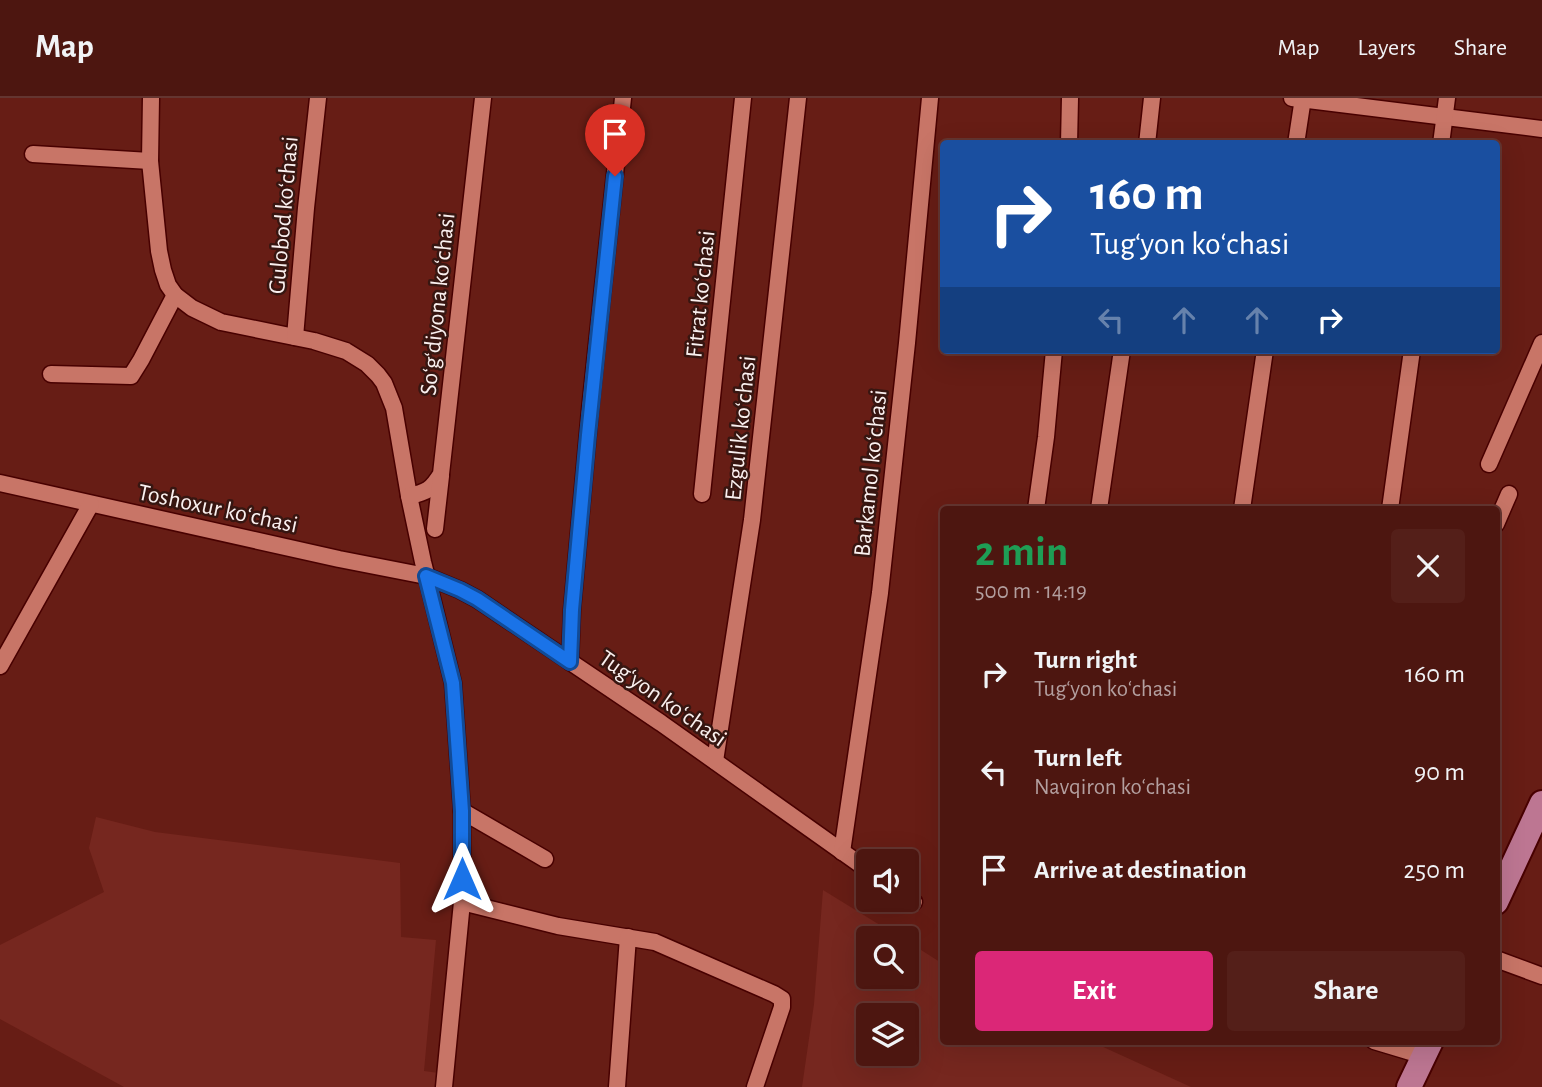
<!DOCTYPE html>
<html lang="en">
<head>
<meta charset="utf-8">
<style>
  body { margin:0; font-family:"Alegreya Sans",sans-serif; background:#541f19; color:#f1f3f6; height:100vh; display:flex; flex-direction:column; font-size:26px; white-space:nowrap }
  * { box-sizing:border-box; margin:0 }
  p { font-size:23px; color:#b39f9f }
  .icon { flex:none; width:38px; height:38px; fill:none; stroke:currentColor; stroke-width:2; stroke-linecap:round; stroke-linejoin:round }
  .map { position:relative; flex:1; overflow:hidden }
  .side { position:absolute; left:940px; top:408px; width:560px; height:539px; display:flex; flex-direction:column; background:#4d1610; border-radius:7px; box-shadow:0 7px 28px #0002,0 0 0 2px #643530 }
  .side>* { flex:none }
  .banner { position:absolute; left:940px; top:42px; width:560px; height:214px; border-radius:7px; box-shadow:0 7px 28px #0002,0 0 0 2px #643530; background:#1a4fa0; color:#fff; overflow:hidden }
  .controls { position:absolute; left:856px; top:751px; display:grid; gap:14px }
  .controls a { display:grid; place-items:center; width:63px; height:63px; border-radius:7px; background:#4d1610; box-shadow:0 7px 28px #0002,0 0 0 2px #643530; font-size:35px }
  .pin { position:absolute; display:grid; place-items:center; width:60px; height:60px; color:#fff; margin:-72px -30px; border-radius:50% 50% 50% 0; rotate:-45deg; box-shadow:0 0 7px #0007 }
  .pin .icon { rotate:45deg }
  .me { position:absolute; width:77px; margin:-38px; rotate:0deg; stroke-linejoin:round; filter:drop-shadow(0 0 5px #0008) }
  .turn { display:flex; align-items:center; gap:24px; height:147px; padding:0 35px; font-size:32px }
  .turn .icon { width:91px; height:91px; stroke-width:2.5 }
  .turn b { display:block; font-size:49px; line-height:60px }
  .lanes { display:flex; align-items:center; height:66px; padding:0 35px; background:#0003; justify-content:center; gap:35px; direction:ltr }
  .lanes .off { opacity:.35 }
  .round { display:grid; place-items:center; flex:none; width:74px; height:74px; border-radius:7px; background:#541f19 }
  .overview { display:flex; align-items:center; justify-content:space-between; height:119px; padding:0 35px }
  h1 { font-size:42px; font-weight:700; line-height:52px; color:#1e9e55 }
  .cta { display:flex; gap:14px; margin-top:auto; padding:14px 35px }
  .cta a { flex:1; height:80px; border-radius:7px; background:#db2777; color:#fff; font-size:28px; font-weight:700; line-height:80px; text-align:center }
  .cta a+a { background:#541f19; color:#f1f3f6 }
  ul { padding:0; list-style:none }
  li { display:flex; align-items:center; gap:21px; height:98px; padding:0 35px }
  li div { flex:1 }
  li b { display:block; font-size:26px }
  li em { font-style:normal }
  header { display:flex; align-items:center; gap:42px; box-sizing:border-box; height:98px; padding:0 35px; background:#4d1610; border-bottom:2px solid #643530 }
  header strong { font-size:33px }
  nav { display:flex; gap:38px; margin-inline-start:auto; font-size:24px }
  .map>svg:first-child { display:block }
</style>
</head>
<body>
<header>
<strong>Map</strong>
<nav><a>Map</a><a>Layers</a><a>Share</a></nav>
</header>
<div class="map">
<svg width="1542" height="989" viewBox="0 0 1542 989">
  <rect width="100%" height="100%" fill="#671d15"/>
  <!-- built -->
  <g fill="#76271f" fill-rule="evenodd">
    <path d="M 96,719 L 155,734 L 400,765 L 401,839 L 436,842 L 424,973 L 439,975 L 438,989 L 124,989 L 0,921 L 0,847 L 104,794 L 89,750 Z"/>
    <path d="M 823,792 L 901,840 L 868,840 L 868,878 L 906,878 L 907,843 L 943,866 L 943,943 L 1090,943 L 1191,989 L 802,989 L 814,906 ZM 868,917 L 906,917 L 906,956 L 868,956 Z"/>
  </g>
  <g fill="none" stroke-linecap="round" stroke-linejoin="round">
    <!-- street casing -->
    <g stroke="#480000" stroke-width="19">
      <g id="street">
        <path d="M 151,0 L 150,63 L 159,153 L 163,172 L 168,187 L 175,197 L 192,210 L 221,224 L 314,243 L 346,253 L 367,266 L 378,277 L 384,285 L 394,310 L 409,398 L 423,464 L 453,585 L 462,713 L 462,804 L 444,989"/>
        <path d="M 1292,0 L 1542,31"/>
        <path d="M 1069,46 L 1070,0"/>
        <path d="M 1147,46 L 1152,0"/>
        <path d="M 1296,46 L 1303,0"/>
        <path d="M 1441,46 L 1447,0"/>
        <path d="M 33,56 L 150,63"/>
        <path d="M 295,239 L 306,110 L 318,0"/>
        <path d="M 51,276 L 131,278 L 141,262 L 175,197"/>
        <path d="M 1489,366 L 1542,245"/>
        <path d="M 0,385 L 339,461 L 426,478 L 460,492 L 477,501 L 661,625 L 868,772"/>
        <path d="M 702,396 L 743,0"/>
        <path d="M 409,398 C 427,394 431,392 441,376 L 483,0"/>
        <path d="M 1036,411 L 1046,339 L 1054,252"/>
        <path d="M 1099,411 L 1122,252"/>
        <path d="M 1242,411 L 1265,252"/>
        <path d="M 1390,411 L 1412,252"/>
        <path d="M 1496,426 L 1509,396"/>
        <path d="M 435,431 L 441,378"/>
        <path d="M 570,564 L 572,512 L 590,312 L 623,0"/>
        <path d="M 0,568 L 91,406"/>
        <path d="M 715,663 L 752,422 L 798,0"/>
        <path d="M 462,713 L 545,761"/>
        <path d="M 842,754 L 880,495 L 907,245 L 930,0"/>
        <path d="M 906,799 L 914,804"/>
        <path d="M 462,804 L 558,828 L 655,844 L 774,896 L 782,901 L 782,909 L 755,989"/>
        <path d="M 1496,861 L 1542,878"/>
        <path d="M 1374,943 L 1424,958"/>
        <path d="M 617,989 L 628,839"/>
      </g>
    </g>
    <!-- primary casing -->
    <g stroke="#480000" stroke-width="28">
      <g id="primary">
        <path d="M 1496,804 L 1542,705"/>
        <path d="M 1409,989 L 1431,943"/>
      </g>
    </g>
    <!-- street -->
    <use href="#street" stroke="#c87567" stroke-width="16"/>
    <!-- primary -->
    <use href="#primary" stroke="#bd7692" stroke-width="24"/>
  </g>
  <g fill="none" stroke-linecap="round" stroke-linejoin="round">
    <!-- route casing -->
    <g stroke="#114b97" stroke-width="18">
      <path id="route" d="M 462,781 L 462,713 L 453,585 L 426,478 L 460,492 L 477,501 L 570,564 L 572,512 L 588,337 L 615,78"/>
    </g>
    <!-- route -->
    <use href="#route" stroke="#1a73e8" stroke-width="12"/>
  </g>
  <g text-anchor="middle" stroke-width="5" stroke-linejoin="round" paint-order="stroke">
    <!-- street labels -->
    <g font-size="24" fill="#faf0ef" stroke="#371611">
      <text transform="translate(283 117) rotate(-85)" y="8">Gulobod koʻchasi</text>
      <text transform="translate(700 196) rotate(-84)" y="8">Fitrat koʻchasi</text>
      <text transform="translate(437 206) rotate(-84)" y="8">Soʻgʻdiyona koʻchasi</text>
      <text transform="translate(740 330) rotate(-84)" y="8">Ezgulik koʻchasi</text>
      <text transform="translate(870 375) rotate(-84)" y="8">Barkamol koʻchasi</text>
      <text transform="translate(218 410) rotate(12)" y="8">Toshoxur koʻchasi</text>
      <text transform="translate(663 600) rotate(35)" y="8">Tugʻyon koʻchasi</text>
    </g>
  </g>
</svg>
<div class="controls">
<a><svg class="icon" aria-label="sound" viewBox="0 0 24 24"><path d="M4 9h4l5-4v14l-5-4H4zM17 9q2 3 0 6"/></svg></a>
<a><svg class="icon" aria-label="search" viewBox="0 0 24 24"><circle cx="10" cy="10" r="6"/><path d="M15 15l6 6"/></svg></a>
<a><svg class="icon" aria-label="layers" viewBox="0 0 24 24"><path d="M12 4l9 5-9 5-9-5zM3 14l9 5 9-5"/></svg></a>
</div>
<div class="pin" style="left:615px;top:78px;background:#d93025"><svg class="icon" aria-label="arrive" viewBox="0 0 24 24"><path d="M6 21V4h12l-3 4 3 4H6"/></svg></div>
<svg class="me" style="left:462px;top:781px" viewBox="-20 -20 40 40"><path d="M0-17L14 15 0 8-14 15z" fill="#1a73e8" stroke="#fff" stroke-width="4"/></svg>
<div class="banner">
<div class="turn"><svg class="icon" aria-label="right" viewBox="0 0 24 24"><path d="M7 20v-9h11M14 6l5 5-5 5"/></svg><div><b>160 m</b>Tugʻyon koʻchasi</div></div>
<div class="lanes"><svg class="icon off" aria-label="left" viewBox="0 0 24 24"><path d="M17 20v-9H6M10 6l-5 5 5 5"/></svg><svg class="icon off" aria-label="ahead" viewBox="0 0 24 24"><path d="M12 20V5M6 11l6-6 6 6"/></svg><svg class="icon off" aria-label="ahead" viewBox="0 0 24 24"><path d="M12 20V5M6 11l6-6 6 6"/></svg><svg class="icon" aria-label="right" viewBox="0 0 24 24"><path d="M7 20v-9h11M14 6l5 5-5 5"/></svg></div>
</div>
<section class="side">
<div class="overview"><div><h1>2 min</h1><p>500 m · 14:19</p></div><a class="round"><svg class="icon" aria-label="close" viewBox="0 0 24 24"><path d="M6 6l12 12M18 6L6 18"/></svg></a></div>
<ul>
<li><svg class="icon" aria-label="right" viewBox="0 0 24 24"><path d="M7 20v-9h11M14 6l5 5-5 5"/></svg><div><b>Turn right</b><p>Tugʻyon koʻchasi</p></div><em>160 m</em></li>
<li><svg class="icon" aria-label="left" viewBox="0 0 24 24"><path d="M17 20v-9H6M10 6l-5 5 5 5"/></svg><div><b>Turn left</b><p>Navqiron koʻchasi</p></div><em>90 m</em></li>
<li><svg class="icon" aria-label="arrive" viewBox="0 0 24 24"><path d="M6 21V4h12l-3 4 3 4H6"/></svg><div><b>Arrive at destination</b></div><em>250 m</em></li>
</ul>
<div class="cta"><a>Exit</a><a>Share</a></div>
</section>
</div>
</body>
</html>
